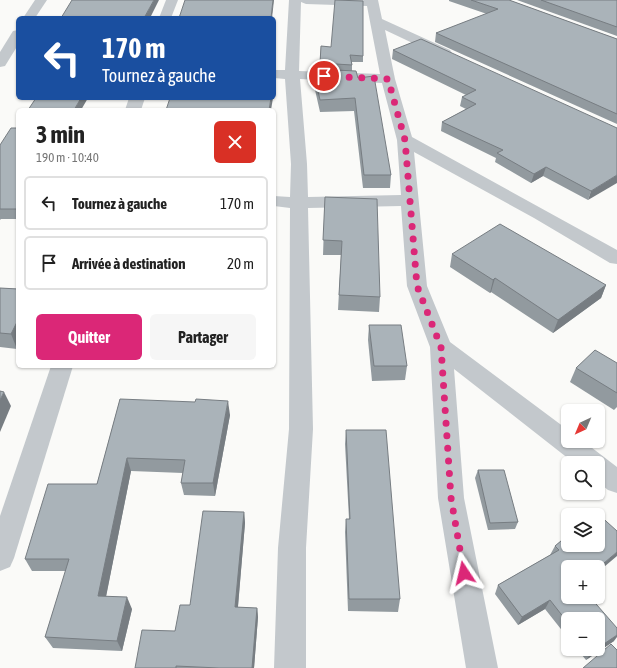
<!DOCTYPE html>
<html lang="fr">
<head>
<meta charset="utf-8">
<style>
  body { margin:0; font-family:"Asap Condensed",sans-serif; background:#f6f6f6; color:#222; height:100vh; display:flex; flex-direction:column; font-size:15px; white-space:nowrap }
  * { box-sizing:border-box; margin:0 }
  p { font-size:13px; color:#767676 }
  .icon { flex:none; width:22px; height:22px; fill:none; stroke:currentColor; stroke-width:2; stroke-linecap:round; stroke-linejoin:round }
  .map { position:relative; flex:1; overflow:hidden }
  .panel { position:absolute; left:16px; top:108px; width:260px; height:260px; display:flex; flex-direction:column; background:#fff; border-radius:6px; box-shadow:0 1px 3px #0004 }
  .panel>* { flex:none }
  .hud { position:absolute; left:16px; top:16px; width:260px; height:84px; border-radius:6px; box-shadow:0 1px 3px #0004; background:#1a4fa0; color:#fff; overflow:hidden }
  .needle { width:26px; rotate:224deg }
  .buttons { position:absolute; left:561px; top:404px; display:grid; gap:8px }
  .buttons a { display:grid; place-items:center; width:44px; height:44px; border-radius:6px; background:#fff; box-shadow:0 1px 3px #0004; font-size:20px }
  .pin { position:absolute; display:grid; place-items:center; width:34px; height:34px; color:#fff; margin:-17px; border:2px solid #fff; border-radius:50%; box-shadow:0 1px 4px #0007 }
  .me { position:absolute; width:44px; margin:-22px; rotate:350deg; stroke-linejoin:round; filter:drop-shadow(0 0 3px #0008) }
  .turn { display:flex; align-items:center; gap:14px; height:84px; padding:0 20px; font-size:18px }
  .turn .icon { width:52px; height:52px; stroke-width:2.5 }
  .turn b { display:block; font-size:28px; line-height:34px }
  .round { display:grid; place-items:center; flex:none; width:42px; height:42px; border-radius:6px; background:#f6f6f6 }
  .summary { display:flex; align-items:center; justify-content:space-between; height:68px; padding:0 20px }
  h1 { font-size:24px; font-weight:700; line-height:30px }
  .action { display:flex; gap:8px; margin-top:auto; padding:8px 20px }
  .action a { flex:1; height:46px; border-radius:6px; background:#db2777; color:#fff; font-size:16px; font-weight:700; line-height:46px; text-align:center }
  .action a+a { background:#f6f6f6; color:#222 }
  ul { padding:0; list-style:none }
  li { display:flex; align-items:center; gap:12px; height:54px; margin:0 8px 6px; padding:0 12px; border:2px solid #e0e0e0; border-radius:6px }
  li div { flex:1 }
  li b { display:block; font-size:15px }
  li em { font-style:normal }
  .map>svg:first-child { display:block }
</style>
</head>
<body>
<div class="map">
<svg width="617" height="668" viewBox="0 0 617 668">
  <rect width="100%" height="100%" fill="#fafaf8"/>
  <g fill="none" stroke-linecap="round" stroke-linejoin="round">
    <!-- street -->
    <g fill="#c3c8cc" fill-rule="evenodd">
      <path d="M 35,0 L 47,0 L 35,18 L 23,18 Z"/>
      <path d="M 166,0 L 178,0 L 171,18 L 159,18 Z"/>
      <path d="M 289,0 L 378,0 L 382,19 L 450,50 L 452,53 L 450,56 L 440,56 L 385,30 L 395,79 L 412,137 L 617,250 L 617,264 L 610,263 L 534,218 L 414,152 L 427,286 L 450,342 L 568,430 L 568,441 L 583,441 L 617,467 L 617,493 L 608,490 L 598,482 L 598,463 L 574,463 L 454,369 L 464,498 L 498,668 L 466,668 L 438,498 L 430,347 L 407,286 L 401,206 L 308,208 L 313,429 L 306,548 L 306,668 L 274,668 L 278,548 L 289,429 L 290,208 L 274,206 L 274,196 L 290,197 L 291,164 L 285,79 L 274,78 L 274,70 L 285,70 ZM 301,2 L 306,4 L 367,6 L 380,74 L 299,71 ZM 300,79 L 382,83 L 397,140 L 401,195 L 308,197 L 307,164 Z"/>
      <path d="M 18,30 L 18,45 L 5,66 L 0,67 L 0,52 L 13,31 Z"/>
      <path d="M 129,98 L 145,98 L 141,110 L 125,110 Z"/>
      <path d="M 51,366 L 73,366 L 14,558 L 10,567 L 0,571 L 0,516 Z"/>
    </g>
  </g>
  <!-- wall -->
  <g fill="#929a9f">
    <path d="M 449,0 L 509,0 L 617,39 L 617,124 L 435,42 L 436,33 L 487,14 L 449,1 Z"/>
    <path d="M 517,0 L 617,0 L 617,36 Z"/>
    <path d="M 321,46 L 363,56 L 363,62 L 352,62 L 352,71 L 358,78 L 391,175 L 390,188 L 363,188 L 354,111 L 320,112 L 313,81 L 313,69 L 320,69 Z"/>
    <path d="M 393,50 L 613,127 L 588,200 L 543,176 L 531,183 L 495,162 L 496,158 L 441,131 L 442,122 L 466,109 L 460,106 L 462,97 L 466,95 L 392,59 Z"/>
    <path d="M 18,127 L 18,219 L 1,219 L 0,220 L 0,145 Z"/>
    <path d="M 325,197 L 380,297 L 379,312 L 338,310 L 341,255 L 323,255 Z"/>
    <path d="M 452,254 L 606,285 L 601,298 L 553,333 L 491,292 L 490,293 L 450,267 Z"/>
    <path d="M 0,288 L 18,289 L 18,347 L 17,349 L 0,347 Z"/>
    <path d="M 369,325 L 407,366 L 405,380 L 372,381 L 368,340 Z"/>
    <path d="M 617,363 L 617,407 L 614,410 L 570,382 L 576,368 Z"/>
    <path d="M 183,366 L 215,366 L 214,368 L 183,367 Z"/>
    <path d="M 120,399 L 230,415 L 215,496 L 184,495 L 181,483 L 183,473 L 131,471 L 106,596 L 132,609 L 122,651 L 53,648 L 45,637 L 66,571 L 32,571 L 25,559 L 97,484 Z"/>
    <path d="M 346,430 L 400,599 L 398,612 L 348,611 L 345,532 L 346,519 L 349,519 L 345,444 Z"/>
    <path d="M 478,470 L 518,522 L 515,529 L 488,530 L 475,478 Z"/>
    <path d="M 244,512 L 245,523 L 238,607 L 257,608 L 258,617 L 254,668 L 135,668 L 175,631 Z"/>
    <path d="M 568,535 L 568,567 L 614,641 L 586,660 L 577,649 L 598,649 L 568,619 L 568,638 L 545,609 L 518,625 L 495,594 L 498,585 L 550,555 L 555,546 Z"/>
  </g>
  <!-- shaded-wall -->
  <g fill="#777d82">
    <path d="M 154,0 L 159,0 L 150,18 L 144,18 Z"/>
    <path d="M 273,0 L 274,0 L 272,18 L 271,18 Z"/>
    <path d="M 275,70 L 276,80 L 274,92 L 274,79 Z"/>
    <path d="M 81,98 L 88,98 L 81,110 L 74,110 Z"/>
    <path d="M 271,98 L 273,98 L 271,110 L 269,110 Z"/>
    <path d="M 546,167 L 543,176 L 531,183 L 534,174 Z"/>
    <path d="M 617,175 L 617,183 L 588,200 L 591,191 Z"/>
    <path d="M 495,278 L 491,292 L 490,293 L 493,280 Z"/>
    <path d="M 606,285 L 601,298 L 553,333 L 558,320 Z"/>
    <path d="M 18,320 L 18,347 L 17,349 L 11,334 Z"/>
    <path d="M 4,392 L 11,406 L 0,432 L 0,400 Z"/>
    <path d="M 228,401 L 230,415 L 215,496 L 213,483 Z"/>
    <path d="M 127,458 L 131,471 L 104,607 L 98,596 Z"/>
    <path d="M 244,512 L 245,523 L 237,617 L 235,607 Z"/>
    <path d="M 617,552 L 617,556 L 598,572 L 598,568 Z"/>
    <path d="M 127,597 L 132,609 L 122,651 L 117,641 Z"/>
    <path d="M 550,600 L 545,609 L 518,625 L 522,617 Z"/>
    <path d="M 257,608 L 258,617 L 254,668 L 252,668 Z"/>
    <path d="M 617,635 L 617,637 L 614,641 L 586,660 L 592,652 L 596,649 L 598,649 L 598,648 Z"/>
  </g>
  <!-- building -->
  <g fill="#aab3b9" stroke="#777d82">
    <path d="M 72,0 L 154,0 L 144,18 L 61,18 Z"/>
    <path d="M 185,0 L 273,0 L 271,18 L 179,18 Z"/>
    <path d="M 335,0 L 363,1 L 363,56 L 350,55 L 352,65 L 320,63 L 321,46 L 331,47 Z"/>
    <path d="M 471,0 L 509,0 L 617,39 L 617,114 L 436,33 L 498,9 Z"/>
    <path d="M 541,0 L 617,0 L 617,27 Z"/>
    <path d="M 421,39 L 617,128 L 617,175 L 591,191 L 546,167 L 534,174 L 497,153 L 503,150 L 442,122 L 476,104 L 462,97 L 476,90 L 393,50 Z"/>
    <path d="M 313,69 L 356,71 L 358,78 L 374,76 L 391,175 L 364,175 L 355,98 L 320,100 Z"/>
    <path d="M 274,70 L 275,70 L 274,79 Z"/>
    <path d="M 36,98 L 81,98 L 74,110 L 28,110 Z"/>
    <path d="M 170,98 L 271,98 L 269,110 L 166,110 Z"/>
    <path d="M 18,127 L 18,209 L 0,209 L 0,145 L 11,128 L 17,128 Z"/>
    <path d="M 325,197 L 377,199 L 380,297 L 339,295 L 342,241 L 323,240 Z"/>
    <path d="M 500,224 L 606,285 L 558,320 L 495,278 L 493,280 L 452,254 Z"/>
    <path d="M 0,288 L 18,289 L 18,320 L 11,334 L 0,333 Z"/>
    <path d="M 369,325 L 401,325 L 407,366 L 374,366 Z"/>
    <path d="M 595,350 L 617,363 L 617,393 L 576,368 Z"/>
    <path d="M 0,391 L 4,392 L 0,400 Z"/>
    <path d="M 120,399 L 195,402 L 196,399 L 228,401 L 213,483 L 181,483 L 185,460 L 127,458 L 98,596 L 127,597 L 117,641 L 45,637 L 69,559 L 25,559 L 48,484 L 97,484 Z"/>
    <path d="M 346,430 L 386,430 L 400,599 L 349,599 L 346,519 L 350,519 Z"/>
    <path d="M 478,470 L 504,470 L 518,522 L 490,523 Z"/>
    <path d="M 203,511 L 244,512 L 235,607 L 257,608 L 252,668 L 219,668 L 176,666 L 176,668 L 135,668 L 142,630 L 175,631 L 180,605 L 190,605 Z"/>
    <path d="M 597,513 L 617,531 L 617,552 L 598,568 L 598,567 L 568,567 L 568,597 L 590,597 L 617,628 L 617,635 L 598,648 L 598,619 L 568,619 L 568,623 L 550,600 L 522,617 L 498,585 L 559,550 L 555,546 L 568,535 L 568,545 L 598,545 L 598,515 L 594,515 Z"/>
    <path d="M 611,644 L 617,650 L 617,668 L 583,668 Z"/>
    <path d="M 589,649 L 596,649 L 592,652 Z"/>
  </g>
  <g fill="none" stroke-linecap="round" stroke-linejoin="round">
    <!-- route -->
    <path stroke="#db2777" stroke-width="7" stroke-dasharray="0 12.6" d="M 324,76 L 388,79 L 405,140 L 417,286 L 441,347 L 451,498 L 464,573"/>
  </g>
</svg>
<div class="buttons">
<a><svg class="needle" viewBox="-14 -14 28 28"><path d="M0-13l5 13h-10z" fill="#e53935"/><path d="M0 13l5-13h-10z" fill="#767676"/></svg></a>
<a><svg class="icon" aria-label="search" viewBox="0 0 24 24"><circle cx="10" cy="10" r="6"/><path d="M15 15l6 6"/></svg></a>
<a><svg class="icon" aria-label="layers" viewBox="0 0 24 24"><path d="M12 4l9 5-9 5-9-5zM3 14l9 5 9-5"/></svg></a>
<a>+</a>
<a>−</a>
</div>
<div class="pin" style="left:324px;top:76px;background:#d93025"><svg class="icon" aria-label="arrive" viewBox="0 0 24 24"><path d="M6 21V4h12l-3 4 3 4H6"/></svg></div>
<svg class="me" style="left:464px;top:573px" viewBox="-20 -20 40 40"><path d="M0-17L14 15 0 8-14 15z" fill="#db2777" stroke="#fff" stroke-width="4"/></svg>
<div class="hud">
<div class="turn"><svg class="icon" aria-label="left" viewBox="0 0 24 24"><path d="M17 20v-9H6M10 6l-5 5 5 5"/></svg><div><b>170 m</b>Tournez à gauche</div></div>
</div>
<section class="panel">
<div class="summary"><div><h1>3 min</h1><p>190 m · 10:40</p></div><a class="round" style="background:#d93025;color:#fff"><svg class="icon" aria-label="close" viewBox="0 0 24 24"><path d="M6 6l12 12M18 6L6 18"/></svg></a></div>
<ul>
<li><svg class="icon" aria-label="left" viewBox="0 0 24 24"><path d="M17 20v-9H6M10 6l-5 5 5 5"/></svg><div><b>Tournez à gauche</b></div><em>170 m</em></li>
<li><svg class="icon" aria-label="arrive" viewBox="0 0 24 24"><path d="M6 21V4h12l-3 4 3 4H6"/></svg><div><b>Arrivée à destination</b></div><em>20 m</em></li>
</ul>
<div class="action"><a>Quitter</a><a>Partager</a></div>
</section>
</div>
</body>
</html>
